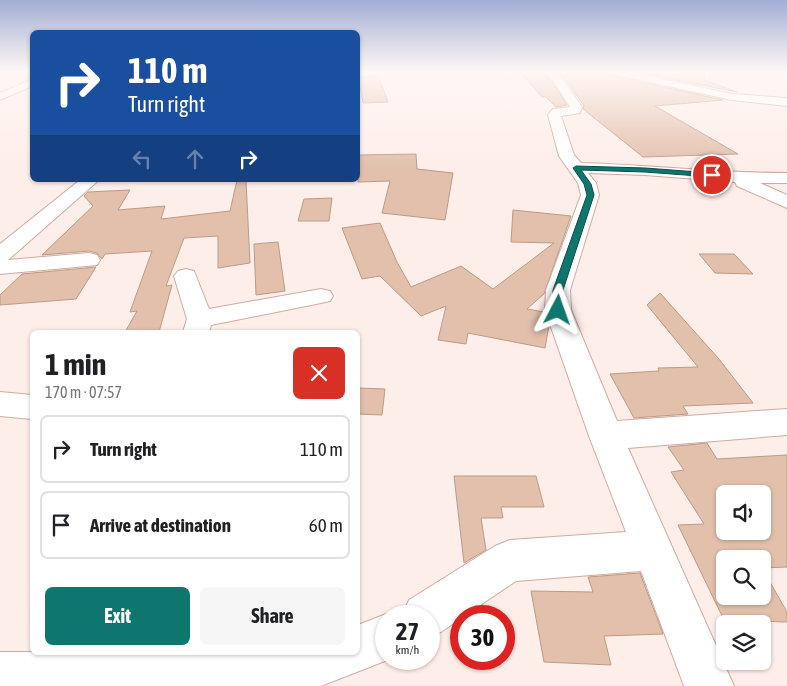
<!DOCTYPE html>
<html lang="en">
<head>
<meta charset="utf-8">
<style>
  body { margin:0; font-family:"Asap Condensed",sans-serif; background:#f6f6f6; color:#202124; height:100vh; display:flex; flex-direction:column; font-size:19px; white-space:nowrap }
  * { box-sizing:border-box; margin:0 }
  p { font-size:16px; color:#757577 }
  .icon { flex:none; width:28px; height:28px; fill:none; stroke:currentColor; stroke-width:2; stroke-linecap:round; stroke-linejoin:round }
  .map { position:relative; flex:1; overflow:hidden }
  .panel { position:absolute; left:30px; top:330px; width:330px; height:325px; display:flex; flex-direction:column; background:#fff; border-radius:8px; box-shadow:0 1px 4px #0004 }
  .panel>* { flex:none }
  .banner { position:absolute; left:30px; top:30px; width:330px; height:152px; border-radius:8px; box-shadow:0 1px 4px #0004; background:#1a4fa0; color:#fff; overflow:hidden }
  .fabs { position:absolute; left:716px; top:485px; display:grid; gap:10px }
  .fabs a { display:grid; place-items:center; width:55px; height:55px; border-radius:8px; background:#fff; box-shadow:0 1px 4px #0004; font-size:25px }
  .speed { position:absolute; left:375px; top:605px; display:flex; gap:10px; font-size:25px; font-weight:700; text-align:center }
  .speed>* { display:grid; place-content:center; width:65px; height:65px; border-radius:50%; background:#fff; box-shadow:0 1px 4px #0004; line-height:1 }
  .speed small { font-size:12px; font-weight:400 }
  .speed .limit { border:8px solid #d22; background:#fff; color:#111 }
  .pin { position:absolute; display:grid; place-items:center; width:42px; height:42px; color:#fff; margin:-21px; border:2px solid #fff; border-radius:50%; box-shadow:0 1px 5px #0007 }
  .me { position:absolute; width:55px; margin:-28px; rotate:4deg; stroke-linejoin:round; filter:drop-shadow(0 0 4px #0008) }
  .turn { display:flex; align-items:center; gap:18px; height:105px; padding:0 15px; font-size:22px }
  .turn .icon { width:65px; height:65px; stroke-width:2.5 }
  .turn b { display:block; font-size:35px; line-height:42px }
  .lanes { display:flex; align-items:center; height:48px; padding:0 15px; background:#0003; justify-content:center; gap:25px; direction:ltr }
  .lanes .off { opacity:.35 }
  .round { display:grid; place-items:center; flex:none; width:52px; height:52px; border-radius:8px; background:#f6f6f6 }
  .overview { display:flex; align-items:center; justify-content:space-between; height:85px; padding:0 15px }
  h1 { font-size:30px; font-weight:700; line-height:38px }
  .cta { display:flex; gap:10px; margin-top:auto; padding:10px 15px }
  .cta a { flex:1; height:58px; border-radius:8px; background:#0f766e; color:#fff; font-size:20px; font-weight:700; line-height:58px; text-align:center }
  .cta a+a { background:#f6f6f6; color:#202124 }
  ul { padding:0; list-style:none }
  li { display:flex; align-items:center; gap:15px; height:68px; margin:0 10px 8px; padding:0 5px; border:2px solid #e0e0e0; border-radius:8px }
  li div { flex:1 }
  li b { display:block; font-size:19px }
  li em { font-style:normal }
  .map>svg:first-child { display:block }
</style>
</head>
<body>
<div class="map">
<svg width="787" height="686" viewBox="0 0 787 686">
  <rect width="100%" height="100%" fill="#feeee9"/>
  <!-- building -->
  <g fill="#e2c0ac" stroke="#bb9b87" fill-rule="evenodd">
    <path d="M 519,71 L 540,71 L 553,83 L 567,105 L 556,107 L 546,97 L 542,97 Z"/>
    <path d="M 556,71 L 606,71 L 613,76 L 723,100 L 655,106 L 738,154 L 643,157 L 583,109 L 584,106 L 564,77 Z"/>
    <path d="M 632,71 L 705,71 L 704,80 L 737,92 Z"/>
    <path d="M 378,75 L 388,102 L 363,103 L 358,77 Z"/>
    <path d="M 416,154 L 417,169 L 453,173 L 445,220 L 382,213 L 390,181 L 358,182 L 358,155 Z"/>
    <path d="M 237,180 L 246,180 L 250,263 L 218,268 L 218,236 L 184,238 L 166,286 L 172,285 L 159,332 L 125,332 L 137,311 L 130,312 L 152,251 L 105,254 L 102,259 L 97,253 L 89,251 L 42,255 L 93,206 L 84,196 L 88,192 L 130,190 L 118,210 L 165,206 L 161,219 L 230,211 Z"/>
    <path d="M 332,198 L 329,221 L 298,221 L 304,199 Z"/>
    <path d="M 513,210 L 571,216 L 544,294 L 527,309 L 544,312 L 549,326 L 545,348 L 468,333 L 466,344 L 438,340 L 446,306 L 421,316 L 380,276 L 362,279 L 342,228 L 380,223 L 397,262 L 411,287 L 461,266 L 493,289 L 554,243 L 511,242 Z"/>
    <path d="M 278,242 L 285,291 L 256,295 L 254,244 Z"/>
    <path d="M 699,254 L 734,254 L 753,274 L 715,273 Z"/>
    <path d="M 96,267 L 76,299 L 0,305 L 0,295 L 22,274 Z"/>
    <path d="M 660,293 L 719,359 L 753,403 L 683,406 L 688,414 L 634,418 L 610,374 L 659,371 L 658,368 L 698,367 L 647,305 Z"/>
    <path d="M 358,388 L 385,389 L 382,415 L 358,414 Z"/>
    <path d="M 707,443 L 717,459 L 787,455 L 787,567 L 762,568 L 762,559 L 725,559 L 725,596 L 762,596 L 762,568 L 787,612 L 787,622 L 724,620 L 678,525 L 704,524 L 671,472 L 684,470 L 668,447 ZM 725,494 L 762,494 L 762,531 L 725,531 Z"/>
    <path d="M 454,476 L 536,476 L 544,507 L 501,507 L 503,518 L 481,518 L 486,550 L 464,563 Z"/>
    <path d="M 640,573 L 663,634 L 604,636 L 611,665 L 544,662 L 531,591 L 593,592 L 588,577 Z"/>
  </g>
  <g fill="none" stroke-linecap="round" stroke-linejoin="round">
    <!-- minor casing -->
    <g stroke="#d0aaa0" stroke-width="2">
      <g id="minor">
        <path d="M 542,71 L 553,71 L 562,78 L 582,107 L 580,113 L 561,116 L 574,155 L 581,163 C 650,165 718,173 787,173 L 787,183 L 760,183 L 787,195 L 787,208 L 737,186 L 735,182 L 645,175 L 588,173 L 596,183 L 599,195 L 570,290 L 571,310 L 617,421 L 787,409 L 787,435 L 628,448 L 734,686 L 684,686 L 641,571 L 516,581 L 464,616 L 461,616 L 461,618 L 441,632 L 429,637 L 429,616 L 402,616 L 409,600 L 495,546 L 510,540 L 626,532 L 589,436 L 545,310 L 546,290 L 581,195 L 578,183 L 559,156 L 548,115 L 553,109 L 570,107 L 554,82 Z"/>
        <path d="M 608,71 L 625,71 L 732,94 L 787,98 L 787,106 L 732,100 L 613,74 Z"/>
        <path d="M 32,79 L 32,86 L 0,100 L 0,93 Z"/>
        <path d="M 80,180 L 99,180 L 8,260 L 89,253 L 97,255 L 100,260 L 97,265 L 0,274 L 0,244 Z"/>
        <path d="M 186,269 L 194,271 L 209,309 L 321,289 L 330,291 L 333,296 L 330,301 L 321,303 L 211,325 L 209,332 L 183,332 L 187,319 L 174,276 L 178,271 Z"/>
        <path d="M 0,392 L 32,395 L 32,419 L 0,416 Z"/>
        <path d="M 386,614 L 392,616 L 386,616 L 386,659 L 390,659 L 321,686 L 0,686 L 0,652 L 358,652 L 358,625 Z"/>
      </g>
    </g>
    <!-- minor -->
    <use href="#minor" fill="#fff" fill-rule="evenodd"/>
  </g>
  <!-- sky -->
  <linearGradient id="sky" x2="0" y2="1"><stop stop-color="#a3aed4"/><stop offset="0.43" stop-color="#fff7f5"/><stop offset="1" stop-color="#fff7f5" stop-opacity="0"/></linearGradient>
  <rect width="787" height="167" fill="url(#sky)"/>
  <!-- route -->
  <path fill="#0f766e" stroke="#0a4d48" d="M 576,166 L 645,168 L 712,173 L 715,175 L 712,177 L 645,172 L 581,170 L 591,184 L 594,195 L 563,290 L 563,310 L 558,313 L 552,310 L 553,290 L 587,195 L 584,184 L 573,168 Z"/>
</svg>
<div class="fabs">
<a><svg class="icon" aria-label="sound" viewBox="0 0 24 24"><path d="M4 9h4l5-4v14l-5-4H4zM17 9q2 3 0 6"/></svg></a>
<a><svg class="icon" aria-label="search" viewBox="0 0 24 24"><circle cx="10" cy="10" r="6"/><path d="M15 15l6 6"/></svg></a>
<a><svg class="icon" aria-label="layers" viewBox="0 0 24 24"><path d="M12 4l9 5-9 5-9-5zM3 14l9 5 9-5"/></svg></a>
</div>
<div class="speed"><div>27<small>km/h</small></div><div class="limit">30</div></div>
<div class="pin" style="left:712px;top:175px;background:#d93025"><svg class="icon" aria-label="arrive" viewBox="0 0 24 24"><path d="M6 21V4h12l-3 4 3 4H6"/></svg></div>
<svg class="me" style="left:558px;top:310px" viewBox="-20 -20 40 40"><path d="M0-17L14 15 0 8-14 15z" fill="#0f766e" stroke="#fff" stroke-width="4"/></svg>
<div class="banner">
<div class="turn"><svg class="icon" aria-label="right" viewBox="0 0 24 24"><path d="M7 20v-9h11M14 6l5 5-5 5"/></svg><div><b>110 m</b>Turn right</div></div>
<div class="lanes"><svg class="icon off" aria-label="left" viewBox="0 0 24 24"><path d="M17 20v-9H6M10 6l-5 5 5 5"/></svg><svg class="icon off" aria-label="ahead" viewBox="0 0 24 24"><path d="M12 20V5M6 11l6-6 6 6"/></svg><svg class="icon" aria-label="right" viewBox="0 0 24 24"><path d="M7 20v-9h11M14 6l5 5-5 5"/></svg></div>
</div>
<section class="panel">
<div class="overview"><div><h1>1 min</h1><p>170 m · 07:57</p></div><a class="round" style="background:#d93025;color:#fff"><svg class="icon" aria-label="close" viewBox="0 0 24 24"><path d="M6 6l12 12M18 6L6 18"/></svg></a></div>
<ul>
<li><svg class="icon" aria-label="right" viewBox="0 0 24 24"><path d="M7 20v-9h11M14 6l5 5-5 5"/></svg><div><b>Turn right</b></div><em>110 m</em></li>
<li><svg class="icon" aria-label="arrive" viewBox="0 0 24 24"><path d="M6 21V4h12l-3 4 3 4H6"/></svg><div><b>Arrive at destination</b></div><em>60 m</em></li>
</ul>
<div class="cta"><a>Exit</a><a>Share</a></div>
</section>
</div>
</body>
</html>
